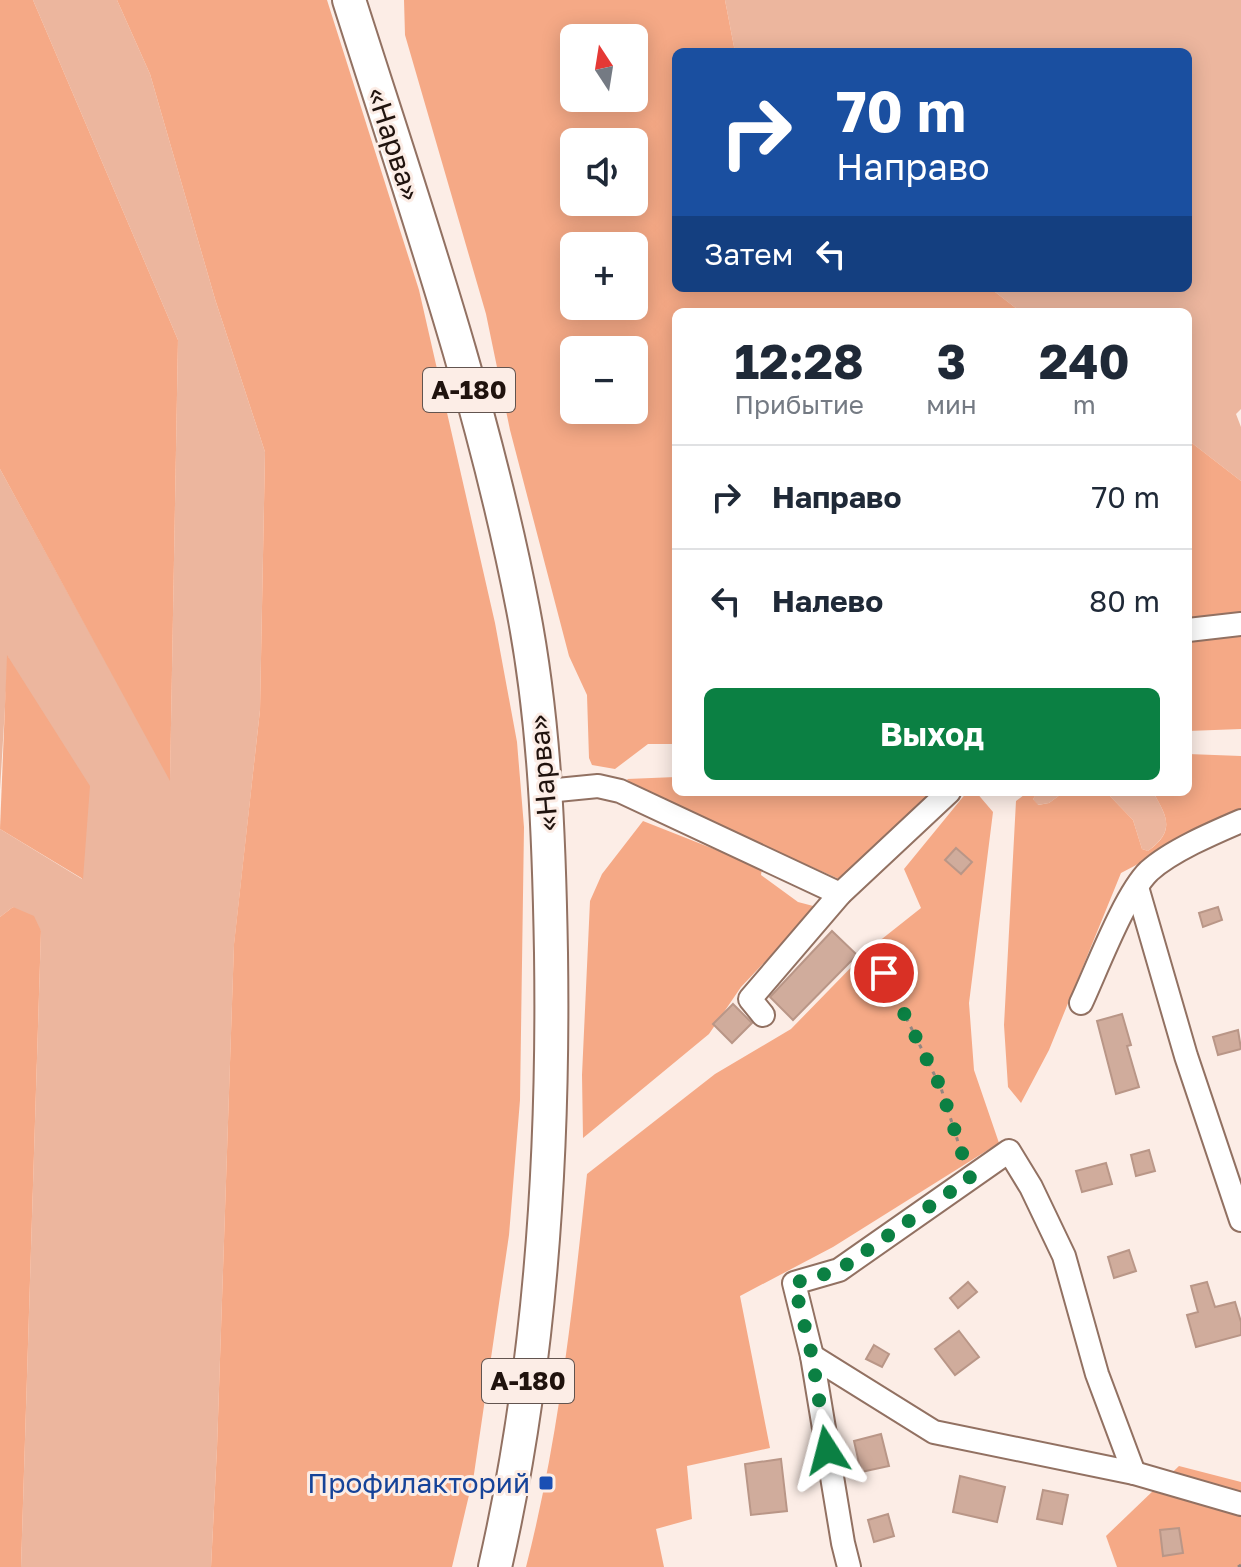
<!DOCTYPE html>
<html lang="ru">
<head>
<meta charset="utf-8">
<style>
  body { margin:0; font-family:"Golos Text",sans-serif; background:#f2f2f3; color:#1f2937; height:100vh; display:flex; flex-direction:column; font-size:30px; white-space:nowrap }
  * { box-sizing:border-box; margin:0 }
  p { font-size:26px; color:#747a83 }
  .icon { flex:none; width:44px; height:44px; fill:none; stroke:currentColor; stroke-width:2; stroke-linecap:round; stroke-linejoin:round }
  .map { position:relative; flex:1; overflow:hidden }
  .side { position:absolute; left:672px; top:308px; width:520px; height:488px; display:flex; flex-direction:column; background:#fff; border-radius:12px; box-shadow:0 4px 20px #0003 }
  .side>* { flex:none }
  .banner { position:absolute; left:672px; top:48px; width:520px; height:244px; border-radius:12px; box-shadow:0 4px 20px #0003; background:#1a4fa0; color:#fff; overflow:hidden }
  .needle { width:52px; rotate:348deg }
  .tools { position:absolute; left:560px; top:24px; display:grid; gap:16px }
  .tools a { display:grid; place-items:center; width:88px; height:88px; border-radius:12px; background:#fff; box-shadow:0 4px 20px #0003; font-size:40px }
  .pin { position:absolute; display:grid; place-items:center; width:68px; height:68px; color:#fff; margin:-34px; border:4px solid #fff; border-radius:50%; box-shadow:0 2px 8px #0007 }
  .me { position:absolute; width:88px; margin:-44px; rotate:351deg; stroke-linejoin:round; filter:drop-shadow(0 0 6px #0008) }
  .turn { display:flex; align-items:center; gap:28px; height:168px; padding:0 32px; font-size:36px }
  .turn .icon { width:104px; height:104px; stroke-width:2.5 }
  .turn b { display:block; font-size:56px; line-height:68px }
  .then { display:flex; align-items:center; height:76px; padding:0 32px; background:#0003; gap:16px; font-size:30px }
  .eta { display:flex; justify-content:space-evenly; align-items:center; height:136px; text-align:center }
  .eta b { font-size:48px; font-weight:700; line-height:56px }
  .action { display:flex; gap:16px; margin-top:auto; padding:16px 32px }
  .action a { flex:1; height:92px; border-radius:12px; background:#0b8043; color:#fff; font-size:32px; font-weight:700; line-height:92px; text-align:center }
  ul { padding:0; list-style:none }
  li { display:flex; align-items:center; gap:24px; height:104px; padding:0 32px; border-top:2px solid #e0e1e3 }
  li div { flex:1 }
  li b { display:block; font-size:30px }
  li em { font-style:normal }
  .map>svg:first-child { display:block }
</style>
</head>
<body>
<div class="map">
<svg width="1241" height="1567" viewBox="0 0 1241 1567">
  <rect width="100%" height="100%" fill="#fcede6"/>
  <!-- green -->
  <g fill="#ecb69e">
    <path d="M 33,0 L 117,0 L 150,74 L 215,299 L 265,452 L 260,710 L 234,945 L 217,1448 L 211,1567 L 21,1567 L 41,931 L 13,907 L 0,917 L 0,829 L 82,879 L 8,657 L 0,790 L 0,469 L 170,779 L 178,340 Z"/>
    <path d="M 725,0 L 1241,0 L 1241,409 L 1236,414 L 1241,427 L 1241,481 L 1188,440 L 1188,312 L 1021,312 L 990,288 L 1188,288 L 1188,52 L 735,52 Z"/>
    <path d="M 1038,792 L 1064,792 L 1049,803 L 1037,805 L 1033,799 Z"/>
    <path d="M 1106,792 L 1153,792 C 1168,818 1175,831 1148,851 L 1142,849 L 1133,820 Z"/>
  </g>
  <!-- forest -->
  <g fill="#f5a986" fill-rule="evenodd">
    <path d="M 0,0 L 33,0 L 178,340 L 170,781 L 0,469 Z"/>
    <path d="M 117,0 L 327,0 L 419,290 L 495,623 L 517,742 L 524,827 L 520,1100 L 509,1235 L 474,1474 L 452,1567 L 211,1567 L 217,1448 L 234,944 L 260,710 L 265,452 L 215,299 L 150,74 Z"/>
    <path d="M 404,0 L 725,0 L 735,52 L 676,52 L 676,288 L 990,288 L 1021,312 L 676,312 L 676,744 L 648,744 L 615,769 L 592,765 L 589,758 L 587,695 L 569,656 L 510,430 L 486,314 L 405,35 ZM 634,38 L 634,98 L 574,98 L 574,38 ZM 634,142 L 634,202 L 574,202 L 574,142 ZM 634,246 L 634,306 L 574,306 L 574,246 ZM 634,350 L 634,410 L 574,410 L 574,350 Z"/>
    <path d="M 1188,440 L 1241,481 L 1241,729 L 1188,731 Z"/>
    <path d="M 7,655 L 90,786 L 83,879 L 0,829 Z"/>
    <path d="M 1188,754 L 1241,756 L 1241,810 L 1121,873 L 1049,1050 L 1021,1103 L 1008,1087 L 1004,1025 L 1016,801 L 1028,792 L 1038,792 L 1033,799 L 1038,805 L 1049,803 L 1064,792 L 1106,792 L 1133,820 L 1142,849 L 1148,851 C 1175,831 1168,818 1153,792 L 1188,792 Z"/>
    <path d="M 676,777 L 676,792 L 941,792 L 839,879 L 635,789 L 627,779 Z"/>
    <path d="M 967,792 L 976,792 L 993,812 L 969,1003 L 974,1070 L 999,1143 L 833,1247 L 740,1296 L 770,1448 L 687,1466 L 692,1519 L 656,1529 L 664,1567 L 526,1567 C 559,1438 573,1306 587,1174 L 715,1074 L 791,1029 L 868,950 L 921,908 L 904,869 Z"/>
    <path d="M 643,821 L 762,868 L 761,875 L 798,902 L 817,907 L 741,987 L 709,1034 L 583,1138 L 582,1075 L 590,901 L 602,874 Z"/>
    <path d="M 13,907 L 34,916 L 41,931 L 21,1567 L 0,1567 L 0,917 Z"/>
    <path d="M 1179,1466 L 1241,1482 L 1241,1567 L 1117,1567 L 1106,1536 Z"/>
  </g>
  <!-- building -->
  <g fill="#d0ac9c" stroke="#b99687" stroke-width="2">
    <path d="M 956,848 L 972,862 L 961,874 L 945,860 Z"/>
    <path d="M 1218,907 L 1222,920 L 1203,927 L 1199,913 Z"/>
    <path d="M 832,931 L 857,955 L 793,1020 L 770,997 Z"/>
    <path d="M 733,1004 L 752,1023 L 732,1043 L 713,1024 Z"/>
    <path d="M 1122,1014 L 1131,1045 L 1127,1046 L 1139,1087 L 1116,1094 L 1097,1021 Z"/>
    <path d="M 1238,1030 L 1241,1049 L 1218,1055 L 1213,1037 Z"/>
    <path d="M 1149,1150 L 1155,1171 L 1136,1176 L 1131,1155 Z"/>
    <path d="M 1106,1163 L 1112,1184 L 1082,1192 L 1076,1171 Z"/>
    <path d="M 1129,1250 L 1136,1271 L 1114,1278 L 1108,1257 Z"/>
    <path d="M 968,1282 L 977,1292 L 958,1308 L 950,1298 Z"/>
    <path d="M 1207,1282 L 1215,1307 L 1235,1302 L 1241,1322 L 1241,1335 L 1196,1347 L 1187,1315 L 1198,1312 L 1191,1286 Z"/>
    <path d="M 959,1331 L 979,1357 L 955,1375 L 935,1349 Z"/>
    <path d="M 874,1345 L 889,1354 L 882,1367 L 866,1359 Z"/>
    <path d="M 881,1434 L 889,1466 L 861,1472 L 854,1441 Z"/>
    <path d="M 781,1459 L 787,1511 L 751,1515 L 745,1464 Z"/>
    <path d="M 960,1476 L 1005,1487 L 997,1522 L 953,1512 Z"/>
    <path d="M 1043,1490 L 1068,1495 L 1062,1524 L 1037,1519 Z"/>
    <path d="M 888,1514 L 894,1536 L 874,1542 L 868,1520 Z"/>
    <path d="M 1179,1528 L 1183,1553 L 1163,1556 L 1160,1530 Z"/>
  </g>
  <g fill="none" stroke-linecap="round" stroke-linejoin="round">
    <!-- minor casing -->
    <g stroke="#927162" stroke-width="26">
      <g id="minor">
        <path d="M 1188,630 L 1241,624"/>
        <path d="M 547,791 L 598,786 L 620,791 L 840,894"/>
        <path d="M 1137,887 L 1186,1056 L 1241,1220"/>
        <path d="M 1081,1003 C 1096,971 1125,894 1149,871 C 1171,851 1213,833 1241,821"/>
        <path d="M 763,1015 L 750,999 L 840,894 L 949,792"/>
        <path d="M 812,1356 L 794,1283 L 839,1270 L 1009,1151 L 1031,1187 L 1064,1256 L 1097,1374 L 1134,1473"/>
        <path d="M 849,1567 L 843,1543 L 812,1356 L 934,1432 L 1134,1473 L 1241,1504"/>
      </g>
    </g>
    <!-- highway casing -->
    <g stroke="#927162" stroke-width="36">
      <path id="highway" d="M 349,0 C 413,201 483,402 523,609 C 545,723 549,838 551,953 C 554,1158 541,1366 495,1567"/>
    </g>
    <!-- path -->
    <g stroke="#948680" stroke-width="3" stroke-dasharray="4 6" stroke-linecap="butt">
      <path d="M 884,973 L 941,1088 L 964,1161"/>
      <path d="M 1238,1567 L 1241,1565"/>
    </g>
    <!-- minor -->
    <use href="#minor" stroke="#fff" stroke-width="22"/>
    <!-- highway -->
    <use href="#highway" stroke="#fff" stroke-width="32"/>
  </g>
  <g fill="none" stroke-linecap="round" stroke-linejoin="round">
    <!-- route -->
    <path stroke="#0b8043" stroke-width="14" stroke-dasharray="0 25.2" d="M 827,1450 L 812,1356 L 794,1283 L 839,1270 L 970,1178 L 941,1088 L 884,973"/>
  </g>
  <!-- markers -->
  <rect fill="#1a4fb4" stroke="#fcede6" stroke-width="3" x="538" y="1475" width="16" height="16" rx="4"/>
  <g text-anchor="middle" stroke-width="6" stroke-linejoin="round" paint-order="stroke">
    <!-- shield labels -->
    <g fill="#fcede6" stroke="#62544f" stroke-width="2">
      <rect x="423" y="368" width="92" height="44" rx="6"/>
      <rect x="482" y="1359" width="92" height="44" rx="6"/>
    </g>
    <g font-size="26" font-weight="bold" fill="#20130e">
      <text x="469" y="399">А-180</text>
      <text x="528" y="1390">А-180</text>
    </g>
    <!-- street labels -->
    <g font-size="28" fill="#20130e" stroke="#fcede6">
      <text transform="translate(394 144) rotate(72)" y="10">«Нарва»</text>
      <text transform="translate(543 773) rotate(-95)" y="10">«Нарва»</text>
    </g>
    <!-- transit labels -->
    <g font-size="28" fill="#164399" stroke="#fcede6" text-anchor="end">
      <text x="530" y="1493">Профилакторий</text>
    </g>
  </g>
</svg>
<div class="tools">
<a><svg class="needle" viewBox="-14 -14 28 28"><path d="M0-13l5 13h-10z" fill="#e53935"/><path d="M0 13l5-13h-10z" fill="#747a83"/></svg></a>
<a><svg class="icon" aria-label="sound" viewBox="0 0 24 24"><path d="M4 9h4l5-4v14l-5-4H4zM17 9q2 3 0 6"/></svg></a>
<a>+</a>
<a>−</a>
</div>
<div class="pin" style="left:884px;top:973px;background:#d93025"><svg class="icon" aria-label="arrive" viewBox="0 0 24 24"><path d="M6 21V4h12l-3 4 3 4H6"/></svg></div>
<svg class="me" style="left:827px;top:1450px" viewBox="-20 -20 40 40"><path d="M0-17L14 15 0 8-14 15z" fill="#0b8043" stroke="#fff" stroke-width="4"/></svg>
<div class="banner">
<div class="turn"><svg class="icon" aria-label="right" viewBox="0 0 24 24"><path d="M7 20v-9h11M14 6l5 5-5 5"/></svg><div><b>70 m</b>Направо</div></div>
<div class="then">Затем<svg class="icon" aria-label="left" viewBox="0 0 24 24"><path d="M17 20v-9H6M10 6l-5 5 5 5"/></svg></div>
</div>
<section class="side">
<div class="eta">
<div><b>12:28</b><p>Прибытие</p></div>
<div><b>3</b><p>мин</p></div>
<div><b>240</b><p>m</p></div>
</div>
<ul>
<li><svg class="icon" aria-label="right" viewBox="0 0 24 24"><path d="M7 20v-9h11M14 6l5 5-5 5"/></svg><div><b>Направо</b></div><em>70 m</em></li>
<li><svg class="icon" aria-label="left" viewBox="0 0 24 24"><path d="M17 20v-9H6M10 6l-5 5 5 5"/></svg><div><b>Налево</b></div><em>80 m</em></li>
</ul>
<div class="action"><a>Выход</a></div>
</section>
</div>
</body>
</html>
